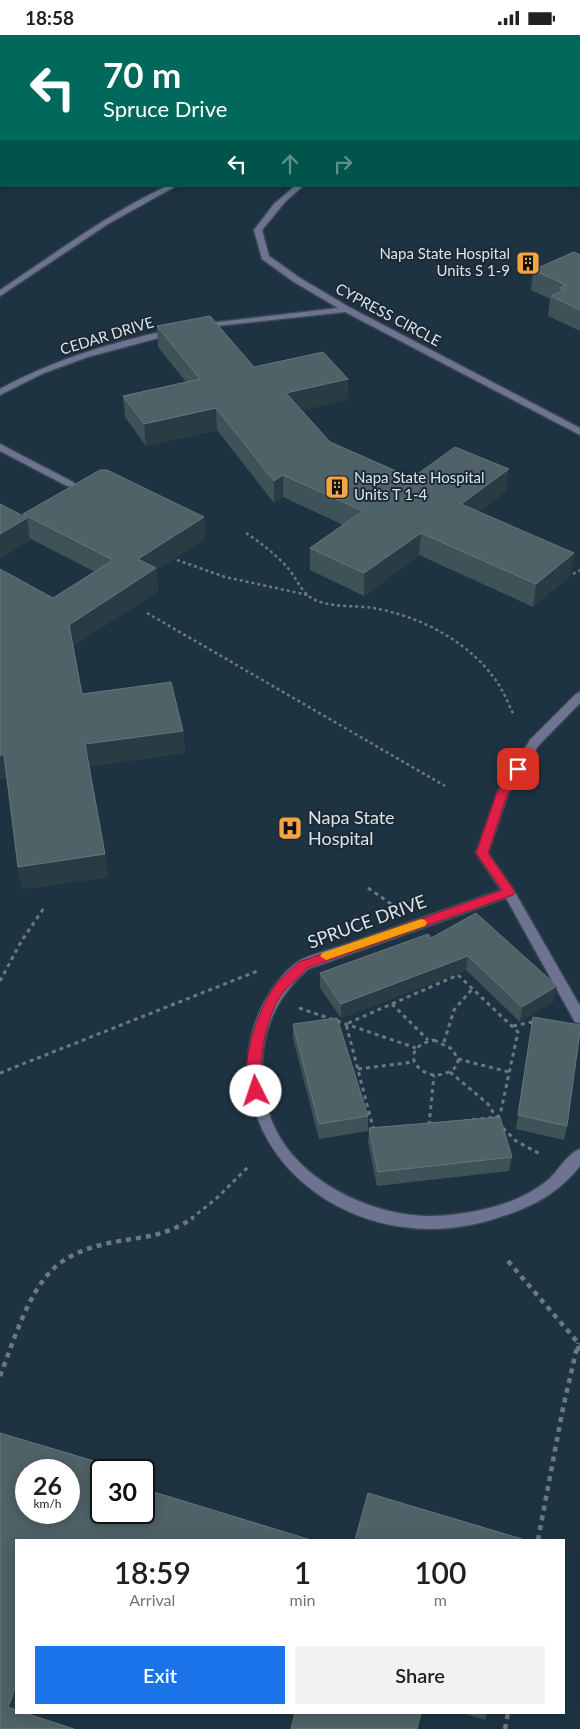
<!DOCTYPE html>
<html lang="en">
<head>
<meta charset="utf-8">
<style>
  body { margin:0; font-family:Lato,sans-serif; background:#f2f2f2; color:#202124; height:100vh; display:flex; flex-direction:column; font-size:19px; white-space:nowrap }
  * { box-sizing:border-box; margin:0 }
  p { font-size:16px; color:#757577 }
  .icon { flex:none; width:28px; height:28px; fill:none; stroke:currentColor; stroke-width:2; stroke-linecap:round; stroke-linejoin:round }
  .map { position:relative; flex:1; overflow:hidden }
  .drawer { position:absolute; left:15px; top:1504px; width:550px; height:175px; display:flex; flex-direction:column; background:#fff; border-radius:0px; box-shadow:0 2px 12px #0003 }
  .drawer>* { flex:none }
  .top-card { position:absolute; left:0px; top:0px; width:580px; height:152px; box-shadow:0 2px 12px #0003; background:#00695c; color:#fff; overflow:hidden }
  .speed { position:absolute; left:15px; top:1424px; display:flex; gap:10px; font-size:25px; font-weight:700; text-align:center }
  .speed>* { display:grid; place-content:center; width:65px; height:65px; border-radius:50%; background:#fff; box-shadow:0 2px 12px #0003; line-height:1 }
  .speed small { font-size:12px; font-weight:400 }
  .speed .limit { border:2px solid #111; border-radius:8px; background:#fff; color:#111 }
  .pin { position:absolute; display:grid; place-items:center; width:42px; height:42px; color:#fff; margin:-21px; border-radius:10px; box-shadow:0 2px 8px #0006 }
  .me { position:absolute; width:55px; margin:-28px; rotate:356deg; stroke-linejoin:round; filter:drop-shadow(0 0 4px #0008) }
  .turn { display:flex; align-items:center; gap:18px; height:105px; padding:0 20px; font-size:22px }
  .turn .icon { width:65px; height:65px; stroke-width:2.5 }
  .turn b { display:block; font-size:35px; line-height:42px }
  .lanes { display:flex; align-items:center; height:48px; padding:0 20px; background:#0003; justify-content:center; gap:25px; direction:ltr }
  .lanes .off { opacity:.35 }
  .eta { display:flex; justify-content:space-evenly; align-items:center; height:85px; text-align:center }
  .eta b { font-size:30px; font-weight:600; line-height:35px }
  .button { display:flex; gap:10px; margin-top:auto; padding:10px 20px }
  .button a { flex:1; height:58px; border-radius:0px; background:#1a73e8; color:#fff; font-size:20px; font-weight:600; line-height:58px; text-align:center }
  .button a+a { background:#f2f2f2; color:#202124 }
  .status { display:flex; justify-content:space-between; align-items:center; height:35px; padding:0 25px; background:#fff; direction:ltr }
  .status svg { height:14px; fill:currentColor }
  .map>svg:first-child { display:block }
</style>
</head>
<body>
<div class="status"><b>18:58</b><svg viewBox="0 0 49 12"><path d="M0 12V9h3v3zM5 12V6h3v6zM10 12V3h3v9zM15 12V0h3v12zM26 1h20v11H26zM47 4h2v5h-2z"/></svg></div>
<div class="map">
<svg width="580" height="1694" viewBox="0 0 580 1694">
  <rect width="100%" height="100%" fill="#1c2a35"/>
  <!-- built -->
  <path fill="#1e3342" fill-rule="evenodd" d="M 97,0 L 580,0 L 580,1694 L 0,1694 L 0,41 L 1,151 L 579,151 L 579,1 L 94,1 ZM 26,1435 L 69,1435 L 69,1478 L 26,1478 ZM 101,1435 L 144,1435 L 144,1478 L 101,1478 ZM 16,1505 L 564,1505 L 564,1678 L 16,1678 Z"/>
  <g fill="none" stroke-linecap="round" stroke-linejoin="round">
    <!-- minor casing -->
    <g stroke="#3a4852" stroke-width="3">
      <g id="minor">
        <rect x="579" y="48" width="1" height="4"/>
        <path d="M 167,151 L 176,151 L 108,189 L 0,261 L 0,255 C 55,219 107,179 167,151 Z"/>
        <path d="M 295,151 L 303,151 L 285,167 L 262,195 L 269,221 L 300,243 L 349,272 L 580,393 L 580,400 L 345,277 L 198,293 L 198,289 L 201,289 L 338,273 L 294,247 L 262,224 L 254,195 L 274,169 Z"/>
        <path d="M 174,294 L 177,294 L 177,298 L 88,322 L 44,338 L 0,360 L 0,354 C 55,324 113,307 174,294 Z"/>
        <path d="M 0,409 L 73,447 L 75,449 L 73,451 L 67,451 L 0,416 Z"/>
        <path d="M 580,657 L 580,668 L 538,711 L 508,759 L 488,818 L 513,854 L 580,971 L 580,988 L 575,987 L 506,863 L 308,934 C 277,961 261,995 262,1037 C 263,1052 265,1066 270,1081 C 291,1144 372,1183 435,1181 C 473,1179 518,1170 548,1145 C 558,1136 568,1118 580,1114 L 580,1131 C 559,1157 535,1171 503,1181 C 472,1192 437,1197 404,1192 C 315,1181 239,1108 249,1015 C 253,983 270,949 296,928 C 307,920 333,914 347,909 C 398,891 450,873 501,855 L 476,818 L 498,756 L 530,705 L 576,659 Z"/>
      </g>
    </g>
    <!-- major casing -->
    <g stroke="#3a4852" stroke-width="3">
      <rect id="major" x="0" y="16" width="1" height="4"/>
    </g>
    <!-- path-far2 -->
    <g stroke="#6c7881" stroke-width="2.5" stroke-dasharray="3 3" stroke-linecap="butt">
      <path d="M 246,498 C 261,508 275,519 287,532 C 296,542 301,557 313,564 C 331,573 354,570 373,573 C 420,581 470,607 497,647 C 504,657 509,670 514,681"/>
      <path d="M 177,525 L 225,542 L 308,560"/>
      <path d="M 573,539 L 580,535"/>
      <path d="M 147,578 L 445,751"/>
    </g>
    <!-- path-far1 -->
    <g stroke="#6c7881" stroke-width="3" stroke-dasharray="4 4" stroke-linecap="butt">
      <path d="M 368,853 L 394,871"/>
      <path d="M 458,940 L 518,997 L 500,1080 L 497,1082 L 374,1096 L 346,989 Z"/>
      <path d="M 0,946 L 22,905 L 44,873"/>
      <path d="M 392,969 L 428,1005"/>
      <path d="M 299,973 L 416,1013"/>
      <path d="M 513,991 L 537,986"/>
      <path d="M 434,1005 L 452,1014 L 458,1024 C 458,1030 456,1033 450,1036 C 425,1052 391,1015 434,1005 Z"/>
      <path d="M 444,1007 L 454,975 L 473,953"/>
      <path d="M 458,1024 L 509,1037"/>
      <path d="M 358,1034 L 414,1027"/>
      <path d="M 450,1037 L 488,1069 L 497,1084"/>
      <path d="M 0,1038 L 260,935"/>
      <path d="M 429,1090 L 434,1040"/>
      <path d="M 503,1093 L 516,1106 L 542,1120"/>
      <path d="M 191,1184 L 218,1162 L 249,1131"/>
    </g>
    <!-- path -->
    <g stroke="#6c7881" stroke-width="4.5" stroke-dasharray="5 5" stroke-linecap="butt">
      <path d="M 508,1226 L 580,1310"/>
      <path d="M 578,1311 L 580,1320"/>
      <path d="M 0,1341 C 13,1308 27,1260 52,1235 C 68,1219 92,1211 114,1207 C 146,1201 164,1202 193,1183"/>
      <path d="M 538,1505 L 563,1373 L 578,1308"/>
      <path d="M 505,1694 L 508,1678"/>
    </g>
    <!-- minor -->
    <use href="#minor" fill="#6d7390" fill-rule="evenodd"/>
    <!-- major -->
    <use href="#major" fill="#b3bdf9" fill-rule="evenodd"/>
  </g>
  <!-- wall -->
  <g fill="#3e5357">
    <rect x="579" y="64" width="1" height="32"/>
    <path d="M 580,220 L 580,296 L 548,281 L 550,264 L 531,255 L 533,235 Z"/>
    <path d="M 157,291 L 254,332 L 348,344 L 347,365 L 302,375 L 330,407 L 412,443 L 506,456 L 478,477 L 571,540 L 533,572 L 419,520 L 364,561 L 310,535 L 310,513 L 343,490 L 283,462 L 274,468 L 217,395 L 146,411 L 125,382 L 123,361 L 186,347 L 158,312 Z"/>
    <path d="M 0,469 L 24,481 L 23,479 L 204,482 L 205,504 L 156,535 L 158,556 L 73,611 L 82,659 L 183,696 L 185,718 L 89,731 L 105,819 L 108,842 L 22,854 L 18,832 L 7,743 L 0,744 L 53,563 L 95,537 L 29,503 L 30,505 L 0,523 Z"/>
    <path d="M 476,878 L 554,966 L 520,987 L 466,935 L 341,983 L 320,953 L 320,938 L 431,903 Z"/>
    <path d="M 293,989 L 368,1081 L 368,1096 L 319,1104 L 293,1003 Z"/>
    <path d="M 531,997 L 567,1091 L 564,1105 L 516,1094 Z"/>
    <path d="M 369,1093 L 512,1122 L 509,1136 L 377,1151 L 368,1107 Z"/>
    <path d="M 462,1678 L 487,1678 L 485,1685 Z"/>
  </g>
  <!-- shaded-wall -->
  <g fill="#293c43">
    <path d="M 348,344 L 347,365 L 287,379 L 286,358 Z"/>
    <path d="M 216,373 L 217,395 L 146,411 L 144,389 Z"/>
    <path d="M 509,434 L 506,456 L 459,491 L 461,469 Z"/>
    <path d="M 283,440 L 283,462 L 274,468 L 274,446 Z"/>
    <path d="M 204,482 L 205,504 L 156,535 L 158,556 L 72,612 L 69,590 L 138,524 Z"/>
    <path d="M 27,483 L 30,505 L 0,523 L 0,499 Z"/>
    <path d="M 421,498 L 419,520 L 364,561 L 364,538 Z"/>
    <path d="M 574,518 L 571,540 L 533,572 L 536,549 Z"/>
    <path d="M 183,696 L 185,718 L 88,732 L 85,709 Z"/>
    <path d="M 0,720 L 4,720 L 8,743 L 0,744 Z"/>
    <path d="M 105,819 L 108,842 L 22,854 L 18,832 Z"/>
    <path d="M 468,921 L 466,935 L 341,983 L 341,969 Z"/>
    <path d="M 557,951 L 554,966 L 520,987 L 522,972 Z"/>
    <path d="M 94,1426 L 98,1445 L 90,1437 Z"/>
    <path d="M 16,1651 L 16,1678 L 8,1672 Z"/>
  </g>
  <!-- building -->
  <g fill="#4f6267" stroke="#64767c" fill-rule="evenodd">
    <rect x="579" y="64" width="1" height="16"/>
    <path d="M 574,217 L 580,220 L 580,275 L 551,261 L 564,255 L 560,253 L 566,250 L 533,235 Z"/>
    <path d="M 210,281 L 254,332 L 323,317 L 348,344 L 286,358 L 330,407 L 412,443 L 455,412 L 509,434 L 461,469 L 574,518 L 536,549 L 421,498 L 364,538 L 310,513 L 363,476 L 283,440 L 274,446 L 216,373 L 144,389 L 123,361 L 200,344 L 157,291 Z"/>
    <path d="M 100,435 L 107,435 L 204,482 L 138,524 L 156,533 L 69,590 L 82,659 L 171,647 L 183,696 L 85,709 L 105,819 L 18,832 L 4,720 L 0,720 L 0,534 L 53,563 L 113,525 L 23,479 Z"/>
    <path d="M 0,469 L 27,483 L 0,499 Z"/>
    <path d="M 476,878 L 557,951 L 522,972 L 468,921 L 341,969 L 320,938 L 428,899 L 431,903 Z"/>
    <path d="M 533,982 L 580,990 L 580,996 L 567,1091 L 518,1080 Z"/>
    <path d="M 337,983 L 368,1081 L 319,1089 L 293,989 Z"/>
    <path d="M 500,1082 L 512,1122 L 378,1137 L 369,1093 Z"/>
    <path d="M 0,1398 L 94,1426 L 90,1437 L 101,1441 L 101,1478 L 144,1478 L 144,1454 L 311,1505 L 16,1505 L 16,1651 L 8,1672 L 16,1675 L 16,1678 L 25,1678 L 74,1694 L 0,1694 ZM 26,1435 L 69,1435 L 69,1478 L 26,1478 Z"/>
    <path d="M 368,1458 L 522,1504 L 521,1505 L 355,1505 Z"/>
    <path d="M 295,1678 L 421,1678 L 417,1694 L 291,1694 Z"/>
  </g>
  <!-- route -->
  <path fill="#e11d48" stroke="#92132f" d="M 518,730 L 523,734 L 507,760 L 488,818 L 513,854 L 515,857 L 513,860 L 307,933 C 300,941 292,948 285,955 C 270,972 262,1007 261,1029 C 260,1038 265,1052 260,1060 L 256,1061 L 251,1060 C 237,1032 258,976 274,952 C 280,943 291,935 299,927 L 502,855 L 476,818 L 496,760 L 514,731 Z"/>
  <!-- slow -->
  <path fill="#f59e0b" d="M 421,884 L 425,885 L 427,888 L 425,891 L 326,925 L 320,921 L 322,918 Z"/>
  <!-- icons -->
  <defs>
    <g id="building-square" transform="scale(1.25)"><rect x="-9" y="-9" width="18" height="18" rx="4" fill="#f2a542" stroke="#1c2a35"/><path d="M-4-6H4V6H1V3H-1V6H-4ZM-2.5-4.3h1.7v1.8h-1.7ZM.8-4.3h1.7v1.8H.8ZM-2.5-1h1.7V.8h-1.7ZM.8-1h1.7V.8H.8Z" fill="#111"/></g>
    <g id="hospital-square" transform="scale(1.25)"><rect x="-9" y="-9" width="18" height="18" rx="4" fill="#f2a542" stroke="#1c2a35"/><path d="M-5-5h3v3.5h4V-5h3V5h-3V1.5h-4V5h-3Z" fill="#111"/></g>
  </defs>
  <g fill-rule="evenodd">
    <use href="#building-square" x="528" y="228"/>
    <use href="#building-square" x="337" y="452"/>
    <use href="#hospital-square" x="290" y="793"/>
  </g>
  <g text-anchor="middle" stroke-width="4" stroke-linejoin="round" paint-order="stroke">
    <!-- far-poi labels -->
    <g font-size="15" fill="#dae3eb" stroke="#1c2a35" text-anchor="end">
      <text x="510" y="224">Napa State Hospital<tspan x="510" dy="17">Units S 1-9</tspan></text>
      <text x="354" y="448" text-anchor="start">Napa State Hospital<tspan x="354" dy="17">Units T 1-4</tspan></text>
    </g>
    <!-- far-street labels -->
    <g font-size="15" fill="#dae3eb" stroke="#1c2a35">
      <text transform="translate(388 280) rotate(28)" y="5">CYPRESS CIRCLE</text>
      <text transform="translate(107 301) rotate(-17)" y="5">CEDAR DRIVE</text>
    </g>
    <!-- poi labels -->
    <g font-size="18" fill="#dae3eb" stroke="#1c2a35" text-anchor="start">
      <text x="308" y="789">Napa State<tspan x="308" dy="21">Hospital</tspan></text>
    </g>
    <!-- street labels -->
    <g font-size="18" fill="#dae3eb" stroke="#1c2a35">
      <text transform="translate(367 887) rotate(-20)" y="6">SPRUCE DRIVE</text>
    </g>
  </g>
</svg>
<div class="speed"><div>26<small>km/h</small></div><div class="limit">30</div></div>
<div class="pin" style="left:518px;top:734px;background:#d93025"><svg class="icon" aria-label="arrive" viewBox="0 0 24 24"><path d="M6 21V4h12l-3 4 3 4H6"/></svg></div>
<svg class="me" style="left:256px;top:1056px" viewBox="-20 -20 40 40"><circle r="19" fill="#fff"/><path d="M0-13L10 11 0 6-10 11z" fill="#e11d48"/></svg>
<div class="top-card">
<div class="turn"><svg class="icon" aria-label="left" viewBox="0 0 24 24"><path d="M17 20v-9H6M10 6l-5 5 5 5"/></svg><div><b>70 m</b>Spruce Drive</div></div>
<div class="lanes"><svg class="icon" aria-label="left" viewBox="0 0 24 24"><path d="M17 20v-9H6M10 6l-5 5 5 5"/></svg><svg class="icon off" aria-label="ahead" viewBox="0 0 24 24"><path d="M12 20V5M6 11l6-6 6 6"/></svg><svg class="icon off" aria-label="right" viewBox="0 0 24 24"><path d="M7 20v-9h11M14 6l5 5-5 5"/></svg></div>
</div>
<section class="drawer">
<div class="eta">
<div><b>18:59</b><p>Arrival</p></div>
<div><b>1</b><p>min</p></div>
<div><b>100</b><p>m</p></div>
</div>
<div class="button"><a>Exit</a><a>Share</a></div>
</section>
</div>
</body>
</html>
